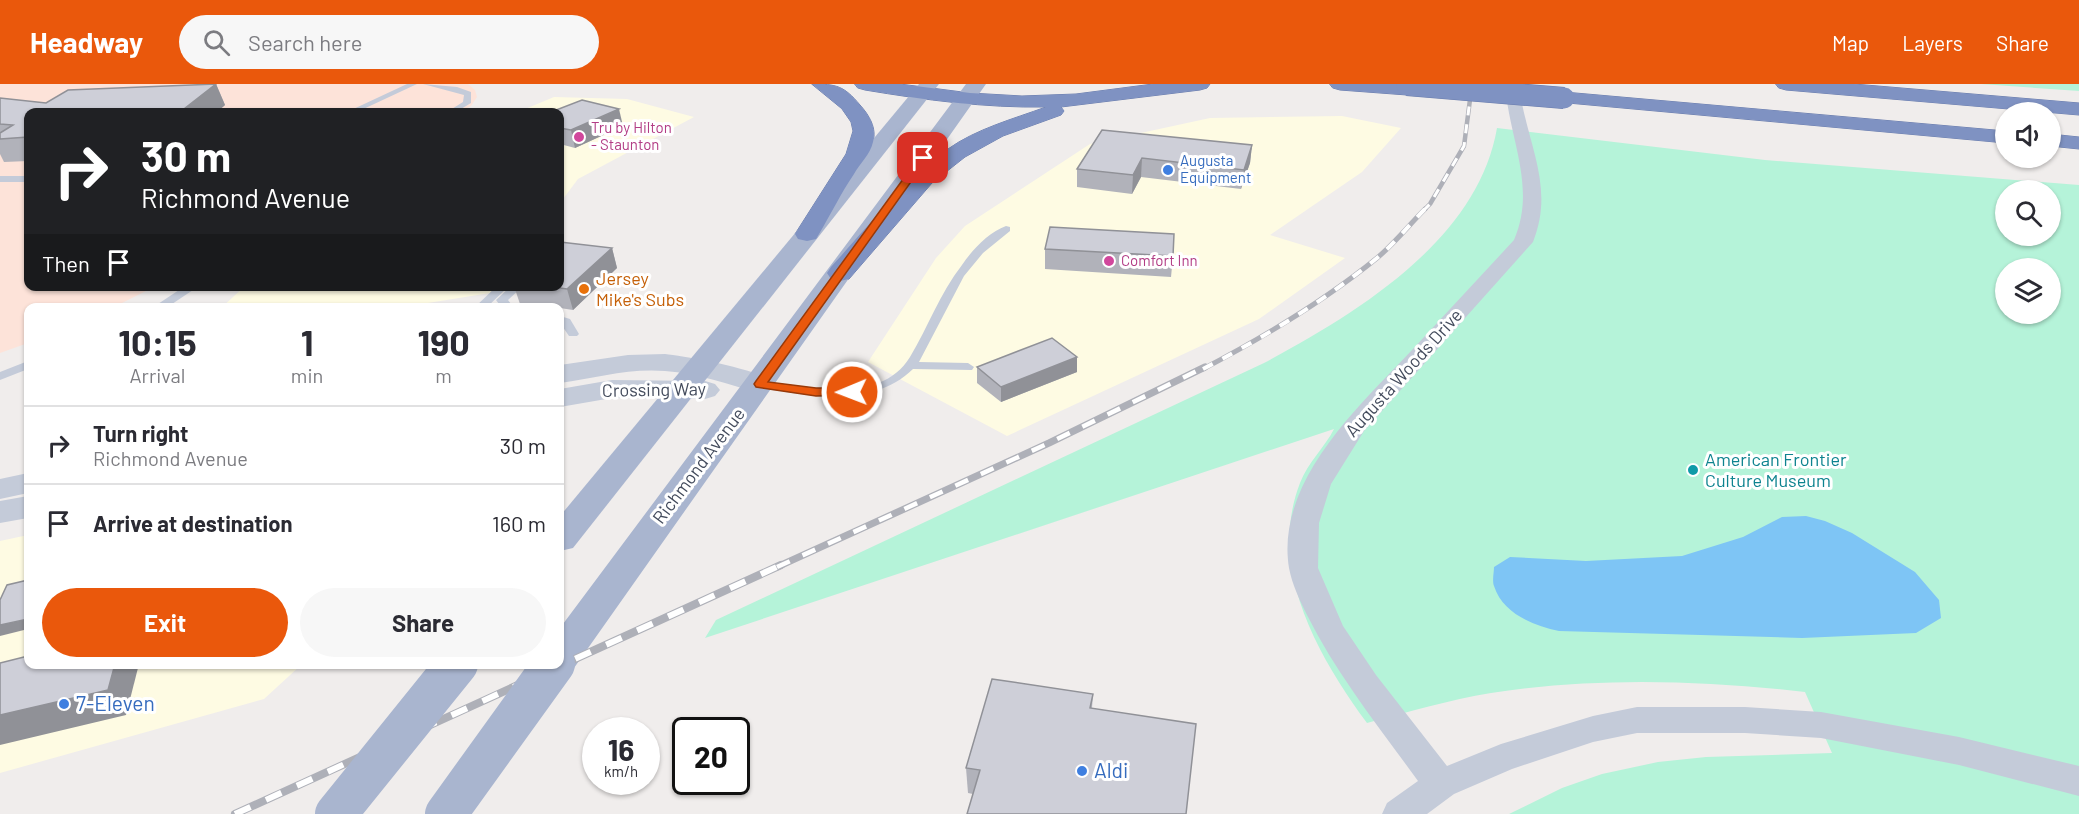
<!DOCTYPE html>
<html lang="en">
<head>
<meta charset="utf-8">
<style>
  body { margin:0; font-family:Barlow,sans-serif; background:#f7f7f7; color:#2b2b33; height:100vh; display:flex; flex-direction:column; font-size:22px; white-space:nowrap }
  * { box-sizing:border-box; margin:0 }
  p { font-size:20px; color:#7c7c81 }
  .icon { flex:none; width:33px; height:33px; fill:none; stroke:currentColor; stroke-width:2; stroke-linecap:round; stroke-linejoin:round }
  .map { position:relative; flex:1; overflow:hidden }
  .details { position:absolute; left:24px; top:219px; width:540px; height:366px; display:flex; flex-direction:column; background:#fff; border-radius:12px; box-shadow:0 2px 4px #0004 }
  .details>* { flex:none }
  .banner { position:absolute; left:24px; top:24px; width:540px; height:183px; border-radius:12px; box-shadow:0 2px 4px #0004; background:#202124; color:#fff; overflow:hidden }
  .tools { position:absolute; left:1995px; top:18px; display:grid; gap:12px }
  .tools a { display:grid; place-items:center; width:66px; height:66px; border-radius:50%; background:#fff; box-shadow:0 2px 4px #0004; font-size:30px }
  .speed { position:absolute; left:582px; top:633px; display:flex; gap:12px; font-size:30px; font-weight:700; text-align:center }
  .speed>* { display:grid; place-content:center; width:78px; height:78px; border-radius:50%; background:#fff; box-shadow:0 2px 4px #0004; line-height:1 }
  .speed small { font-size:15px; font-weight:400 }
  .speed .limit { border:3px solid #111; border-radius:9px; background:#fff; color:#111 }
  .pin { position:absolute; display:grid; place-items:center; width:51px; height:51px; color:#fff; margin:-26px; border-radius:12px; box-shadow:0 3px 9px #0006 }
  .me { position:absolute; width:66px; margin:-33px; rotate:269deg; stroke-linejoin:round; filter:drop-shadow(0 0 4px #0008) }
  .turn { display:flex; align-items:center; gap:21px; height:126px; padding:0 18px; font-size:27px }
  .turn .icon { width:78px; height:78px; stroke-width:2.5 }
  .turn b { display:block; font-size:42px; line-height:51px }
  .then { display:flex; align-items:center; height:57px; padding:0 18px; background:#0003; gap:12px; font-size:22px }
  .eta { display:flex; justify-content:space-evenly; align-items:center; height:102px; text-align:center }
  .eta b { font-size:36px; font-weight:700; line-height:42px }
  .action { display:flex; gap:12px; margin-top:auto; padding:12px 18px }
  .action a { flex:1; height:69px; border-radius:36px; background:#ea580c; color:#fff; font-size:24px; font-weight:700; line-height:69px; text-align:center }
  .action a+a { background:#f7f7f7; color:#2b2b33 }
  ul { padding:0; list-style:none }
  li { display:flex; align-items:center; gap:18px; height:78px; padding:0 18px; border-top:2px solid #e1e1e2 }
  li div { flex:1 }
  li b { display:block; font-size:22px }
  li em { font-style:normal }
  header { display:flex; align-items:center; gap:36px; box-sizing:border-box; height:84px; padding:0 30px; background:#ea580c; color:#fff }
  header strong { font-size:28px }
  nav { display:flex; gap:33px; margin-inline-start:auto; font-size:21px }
  .search { width:420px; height:54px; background:#f7f7f7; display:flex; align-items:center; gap:15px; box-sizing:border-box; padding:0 21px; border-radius:33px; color:#7c7c81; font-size:22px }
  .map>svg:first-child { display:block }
</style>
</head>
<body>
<header>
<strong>Headway</strong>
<div class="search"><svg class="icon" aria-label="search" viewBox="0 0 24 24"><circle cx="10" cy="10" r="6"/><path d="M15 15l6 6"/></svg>Search here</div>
<nav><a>Map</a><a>Layers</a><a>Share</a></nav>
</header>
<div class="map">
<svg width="2079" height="730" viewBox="0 0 2079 730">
  <rect width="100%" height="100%" fill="#f0edec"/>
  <!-- commercial -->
  <g fill="#fefbe3">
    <path d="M 554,13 L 627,15 L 694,33 L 578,95 L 560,119 L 560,28 L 518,28 Z"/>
    <path d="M 1342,32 L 1401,44 L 1362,88 L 1270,151 L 1345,174 L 1259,235 L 1007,352 L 868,278 L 936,174 L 965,142 L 1090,60 L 1210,34 Z"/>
    <path d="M 244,203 L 495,203 L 490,209 L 403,223 L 221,224 Z"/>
    <path d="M 28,451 L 28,580 L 301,581 L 264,615 L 0,689 L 0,457 Z"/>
  </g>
  <!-- medical -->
  <path fill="#fde3d9" d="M 0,0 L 468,0 L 475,6 L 477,13 L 471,22 L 460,28 L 28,28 L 28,202 L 154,203 L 114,223 L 28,224 L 28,259 L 0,269 Z"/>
  <!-- green -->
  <g fill="#b5f3d9" fill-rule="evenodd">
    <path d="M 1981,0 L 2079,0 L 2079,7 Z"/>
    <path d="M 1497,44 L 1765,76 L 2079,101 L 2079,730 L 1509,730 L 1562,704 L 1602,690 L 1658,678 L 1706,673 L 1832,669 L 1805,608 C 1700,596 1595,593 1491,609 C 1449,616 1408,628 1367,639 C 1318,572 1267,484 1300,399 C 1308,378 1325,363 1334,345 L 705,554 L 716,536 L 1264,279 C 1357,229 1478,156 1497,44 ZM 2006,106 L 2050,106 L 2050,152 L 2006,152 ZM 2006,184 L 2050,184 L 2050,230 L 2006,230 Z"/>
  </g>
  <!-- water -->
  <path fill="#7ec5f5" d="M 1806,432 L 1825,437 L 1852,449 L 1915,488 L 1939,516 L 1941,534 L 1916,549 L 1802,554 L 1559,547 C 1533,541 1503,530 1494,502 C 1492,497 1494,488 1494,483 L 1510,473 L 1586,477 L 1682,472 L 1743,453 L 1782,433 Z"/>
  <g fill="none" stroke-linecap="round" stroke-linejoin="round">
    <!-- motorway casing -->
    <g stroke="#6a7dad" stroke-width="1">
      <g id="motorway">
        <path d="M 812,0 C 837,0 844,2 860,21 C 869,31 877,44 873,58 C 870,71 860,79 854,90 C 841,109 831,130 819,150 L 816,155 L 807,157 L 798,155 L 795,150 L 846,70 L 853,47 L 851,38 L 842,25 Z"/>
        <path d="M 855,0 L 900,0 L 970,9 L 1022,12 L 1076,10 L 1153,0 L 1210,0 L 1207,4 L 1200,6 L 1061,23 L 1064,27 L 1061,31 L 1003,52 L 965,73 L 932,99 L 849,195 L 840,197 L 831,195 L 827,189 L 831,183 C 866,145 906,94 948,65 C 976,45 1013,35 1046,23 C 985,24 925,16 865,6 L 858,4 Z"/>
        <path d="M 1330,0 L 1410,0 L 1417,5 L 1414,9 L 1407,11 L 1340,6 L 1333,4 Z"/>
        <path d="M 1776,0 L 1854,0 L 2079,19 L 2079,31 L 1786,6 L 1779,4 Z"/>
        <path d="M 1564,8 L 2006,47 L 2006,59 L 1557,18 L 1554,14 L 1557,10 Z"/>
        <path d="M 2050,50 L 2079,53 L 2079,65 L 2050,62 Z"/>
      </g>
    </g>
    <!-- service -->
    <g fill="#c4cbd9" fill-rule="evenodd">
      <path d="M 407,0 L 417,0 L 357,28 L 347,28 Z"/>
      <path d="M 423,0 L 457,3 L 471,8 L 471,19 L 456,28 L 447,28 L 463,18 L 464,11 Z"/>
      <rect x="0" y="92" width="28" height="6"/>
      <path d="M 1006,142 L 1010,143 L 1010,147 L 983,169 L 964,192 L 919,278 L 968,279 L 974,283 L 972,286 L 913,285 C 879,318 829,315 785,308 C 775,306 761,306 754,300 L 760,296 C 806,303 880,322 910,273 C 928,243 940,209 962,181 C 972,166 989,148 1006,142 Z"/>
      <path d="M 185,202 L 199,202 L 166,224 L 152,224 Z"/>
      <path d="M 497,202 L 509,202 L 486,224 L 474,224 Z"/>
      <path d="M 511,202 L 523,202 L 508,216 L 514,224 L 502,224 L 496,216 Z"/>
      <path d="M 560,232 L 570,235 L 579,250 L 577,252 L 569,252 L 560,239 Z"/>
      <path d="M 28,277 L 28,285 L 0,296 L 0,288 Z"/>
    </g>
    <!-- minor -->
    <path fill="#c4cbd9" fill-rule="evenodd" d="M 1505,0 L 1519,0 C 1525,57 1556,101 1533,158 L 1364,347 L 1331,400 L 1319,439 L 1318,484 L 1343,542 L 1376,591 L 1447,682 L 1501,660 L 1593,632 L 1637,623 L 1745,623 L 1821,628 L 1959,653 L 2079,682 L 2079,712 L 1959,681 L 1821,654 L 1745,649 L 1637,649 L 1593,658 L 1512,685 L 1454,710 L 1427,730 L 1382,730 L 1387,719 L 1418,697 C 1379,643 1337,591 1307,531 C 1300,517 1292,500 1289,484 C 1275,398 1359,322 1412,266 C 1446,229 1480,193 1514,156 C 1537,103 1509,55 1505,0 Z"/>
    <!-- tertiary -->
    <g fill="#c4cbd9" fill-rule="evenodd">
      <path d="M 665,270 C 685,272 765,286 775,300 L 770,306 L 760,309 C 729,301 698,289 665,287 C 629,284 595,294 560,299 L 560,281 L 628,271 Z"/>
      <path d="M 612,296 L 705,297 L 715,300 L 720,306 L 715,312 L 705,315 L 612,314 L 560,323 L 560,305 Z"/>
      <path d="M 28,389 L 28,409 L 0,415 L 0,395 Z"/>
      <path d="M 28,412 L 28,434 L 0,439 L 0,417 Z"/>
    </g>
    <!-- primary -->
    <g fill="#a9b5cf" fill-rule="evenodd">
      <path d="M 919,0 L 939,0 L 573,464 L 560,467 L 560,432 Z"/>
      <path d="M 966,0 L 986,0 L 574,584 L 560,588 L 546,584 L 544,580 L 560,580 L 560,544 Z"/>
    </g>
    <!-- motorway -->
    <use href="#motorway" fill="#7f92c2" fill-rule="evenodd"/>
    <!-- rail-far3 casing -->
    <g stroke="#aeb0b8" stroke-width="4.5">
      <path id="rail-far3" d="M 1423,127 L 1430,120 L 1464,62 L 1472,0"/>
    </g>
    <!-- rail-far2 casing -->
    <g stroke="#aeb0b8" stroke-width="5">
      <path id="rail-far2" d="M 1203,285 C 1264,253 1323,218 1377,174 C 1394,160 1409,141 1425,125"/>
    </g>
    <!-- rail-far1 casing -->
    <g stroke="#aeb0b8" stroke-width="7">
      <path id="rail-far1" d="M 777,483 L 1049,359 L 1205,283"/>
    </g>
    <!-- rail casing -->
    <g stroke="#aeb0b8" stroke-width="8">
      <path id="rail" d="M 235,730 L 781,481"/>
    </g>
    <!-- rail-far3 -->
    <use href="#rail-far3" stroke="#fff" stroke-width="3" stroke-dasharray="9" stroke-linecap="butt"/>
    <!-- rail-far2 -->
    <use href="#rail-far2" stroke="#fff" stroke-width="4" stroke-dasharray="11" stroke-linecap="butt"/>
    <!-- rail-far1 -->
    <use href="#rail-far1" stroke="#fff" stroke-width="4.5" stroke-dasharray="14" stroke-linecap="butt"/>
    <!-- rail -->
    <use href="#rail" stroke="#fff" stroke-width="6" stroke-dasharray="17" stroke-linecap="butt"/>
    <!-- motorway-bridge casing -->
    <g stroke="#6a7dad" stroke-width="22" stroke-linecap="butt">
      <path id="motorway-bridge" d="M 1407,1 L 1564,14"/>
    </g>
    <!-- primary-bridge -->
    <g stroke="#a9b5cf" stroke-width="42">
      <path d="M 336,730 L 457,580"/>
      <path d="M 446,730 L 554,580"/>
    </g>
    <!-- motorway-bridge -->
    <use href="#motorway-bridge" stroke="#7f92c2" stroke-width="21"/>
  </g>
  <!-- wall -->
  <g fill="#b1b2ba">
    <path d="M 216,0 L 225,21 L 217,28 L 28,28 L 28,77 L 4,78 L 0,70 L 0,14 L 46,19 Z"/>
    <path d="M 560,28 L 623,42 L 575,64 L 560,60 Z"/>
    <path d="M 1102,46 L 1252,61 L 1250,79 L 1241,105 L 1141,93 L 1132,110 L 1077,103 L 1077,85 Z"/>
    <path d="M 612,164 L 617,184 L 573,226 L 560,224 L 520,220 L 514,202 L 560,202 Z"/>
    <path d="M 1045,165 L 1173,172 L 1171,193 L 1045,185 Z"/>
    <path d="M 332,202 L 403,202 L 399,206 L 333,206 Z"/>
    <path d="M 977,283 L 1077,288 L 1001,318 L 977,299 Z"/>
    <path d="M 1093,610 L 1092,624 L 973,710 L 968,709 L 966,684 Z"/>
  </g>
  <!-- shaded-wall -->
  <g fill="#909197">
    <path d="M 216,0 L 225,21 L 217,28 L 180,28 Z"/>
    <path d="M 619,25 L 623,42 L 575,64 L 571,46 Z"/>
    <path d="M 1252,61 L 1250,79 L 1241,105 L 1244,86 Z"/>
    <path d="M 1142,74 L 1141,93 L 1132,110 L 1133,91 Z"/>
    <path d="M 612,164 L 617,184 L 573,226 L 567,205 Z"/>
    <path d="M 1077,273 L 1077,288 L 1001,318 L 1001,303 Z"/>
    <path d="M 28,535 L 28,545 L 0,552 L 0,541 Z"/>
    <path d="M 115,580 L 139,580 L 126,631 L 0,661 L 0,631 Z"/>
  </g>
  <!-- building -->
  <g fill="#cecfd8" stroke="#909197" stroke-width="1.5">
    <path d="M 216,0 L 180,28 L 28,28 L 28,53 L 0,55 L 0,49 L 13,41 L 0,40 L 0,14 L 46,19 L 68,6 Z"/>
    <path d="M 582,16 L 619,25 L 571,46 L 560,44 L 560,28 L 551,28 Z"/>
    <path d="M 1102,46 L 1252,61 L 1244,86 L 1142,74 L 1133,91 L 1077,85 Z"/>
    <path d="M 1050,143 L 1174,150 L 1173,172 L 1045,165 Z"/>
    <path d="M 560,158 L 612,164 L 567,205 L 546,202 L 560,202 Z"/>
    <path d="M 1052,254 L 1077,273 L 1001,303 L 977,283 Z"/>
    <path d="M 28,496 L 28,535 L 0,541 L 0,516 L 7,501 Z"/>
    <path d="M 28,572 L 28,580 L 115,580 L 108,606 L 0,631 L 0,579 Z"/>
    <path d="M 992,595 L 1093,610 L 1090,624 L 1196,640 L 1186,730 L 967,730 L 980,686 L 966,684 Z"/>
  </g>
  <!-- route -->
  <path fill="#ea580c" stroke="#983908" stroke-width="1.5" d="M 923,71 L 928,74 L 768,298 L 816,304 L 852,304 L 856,305 L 858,308 L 856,311 L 816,312 L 756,303 L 754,300 L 756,297 L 920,72 Z"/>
  <!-- markers -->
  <g fill="#d1479c" stroke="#fff" stroke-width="2">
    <circle cx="579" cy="53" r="6"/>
    <circle cx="1109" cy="177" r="6"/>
  </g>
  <g fill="#3f7fe0" stroke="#fff" stroke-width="2">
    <circle cx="1168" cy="86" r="6"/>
    <circle cx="64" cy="620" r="6"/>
    <circle cx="1082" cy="687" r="6"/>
  </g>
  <circle fill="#e8710a" stroke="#fff" stroke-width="2" cx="584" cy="205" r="6"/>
  <circle fill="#0f9aa8" stroke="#fff" stroke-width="2" cx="1693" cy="386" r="6"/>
  <g text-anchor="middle" stroke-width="6" stroke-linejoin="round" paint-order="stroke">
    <!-- far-hotel labels -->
    <g font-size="15" fill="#b23c85" stroke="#fff" text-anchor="start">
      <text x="591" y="49">Tru by Hilton<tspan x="591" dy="17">- Staunton</tspan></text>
      <text x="1121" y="182">Comfort Inn</text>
    </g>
    <!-- far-shop labels -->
    <g font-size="15" fill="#366cbe" stroke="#fff" text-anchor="start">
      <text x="1180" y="82">Augusta<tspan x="1180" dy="17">Equipment</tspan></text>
    </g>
    <!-- food labels -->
    <g font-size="18" fill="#c56008" stroke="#fff" text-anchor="start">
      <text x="596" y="201">Jersey<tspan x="596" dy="21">Mike's Subs</tspan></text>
    </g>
    <!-- street labels -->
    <g font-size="18" fill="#434b5c" stroke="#fff">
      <text transform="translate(1404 289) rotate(-48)" y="6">Augusta Woods Drive</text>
      <text transform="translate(654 306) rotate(-1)" y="6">Crossing Way</text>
      <text transform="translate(699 382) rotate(-53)" y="6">Richmond Avenue</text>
    </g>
    <!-- culture labels -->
    <g font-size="18" fill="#0d838f" stroke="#fff" text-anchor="start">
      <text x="1705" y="382">American Frontier<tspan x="1705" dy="21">Culture Museum</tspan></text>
    </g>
    <!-- near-shop labels -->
    <g font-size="21" fill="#366cbe" stroke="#fff" text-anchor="start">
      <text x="76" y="627">7-Eleven</text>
      <text x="1094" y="694">Aldi</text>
    </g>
  </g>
</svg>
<div class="tools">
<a><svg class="icon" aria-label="sound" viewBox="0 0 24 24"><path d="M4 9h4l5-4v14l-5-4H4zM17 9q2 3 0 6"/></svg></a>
<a><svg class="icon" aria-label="search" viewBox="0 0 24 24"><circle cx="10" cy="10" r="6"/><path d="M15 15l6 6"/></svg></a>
<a><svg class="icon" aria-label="layers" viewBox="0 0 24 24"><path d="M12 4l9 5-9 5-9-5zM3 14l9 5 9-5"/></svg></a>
</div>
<div class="speed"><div>16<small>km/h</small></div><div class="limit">20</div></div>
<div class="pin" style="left:923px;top:74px;background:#d93025"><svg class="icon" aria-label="arrive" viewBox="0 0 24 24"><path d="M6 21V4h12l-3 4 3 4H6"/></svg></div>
<svg class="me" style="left:852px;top:308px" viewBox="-20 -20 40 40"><circle r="17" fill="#ea580c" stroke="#fff" stroke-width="3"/><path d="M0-11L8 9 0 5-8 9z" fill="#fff"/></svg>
<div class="banner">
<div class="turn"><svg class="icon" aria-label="right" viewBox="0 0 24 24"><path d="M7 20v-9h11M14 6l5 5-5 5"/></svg><div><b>30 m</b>Richmond Avenue</div></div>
<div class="then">Then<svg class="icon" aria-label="arrive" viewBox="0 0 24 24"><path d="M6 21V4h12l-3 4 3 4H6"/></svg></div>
</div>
<section class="details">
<div class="eta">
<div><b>10:15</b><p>Arrival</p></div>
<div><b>1</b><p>min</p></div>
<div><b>190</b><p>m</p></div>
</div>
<ul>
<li><svg class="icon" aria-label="right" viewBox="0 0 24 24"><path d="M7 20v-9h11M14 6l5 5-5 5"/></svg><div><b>Turn right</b><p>Richmond Avenue</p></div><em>30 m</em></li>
<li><svg class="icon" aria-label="arrive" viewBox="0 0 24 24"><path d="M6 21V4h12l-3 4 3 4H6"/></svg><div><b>Arrive at destination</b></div><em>160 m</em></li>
</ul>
<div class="action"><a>Exit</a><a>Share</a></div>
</section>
</div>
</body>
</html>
